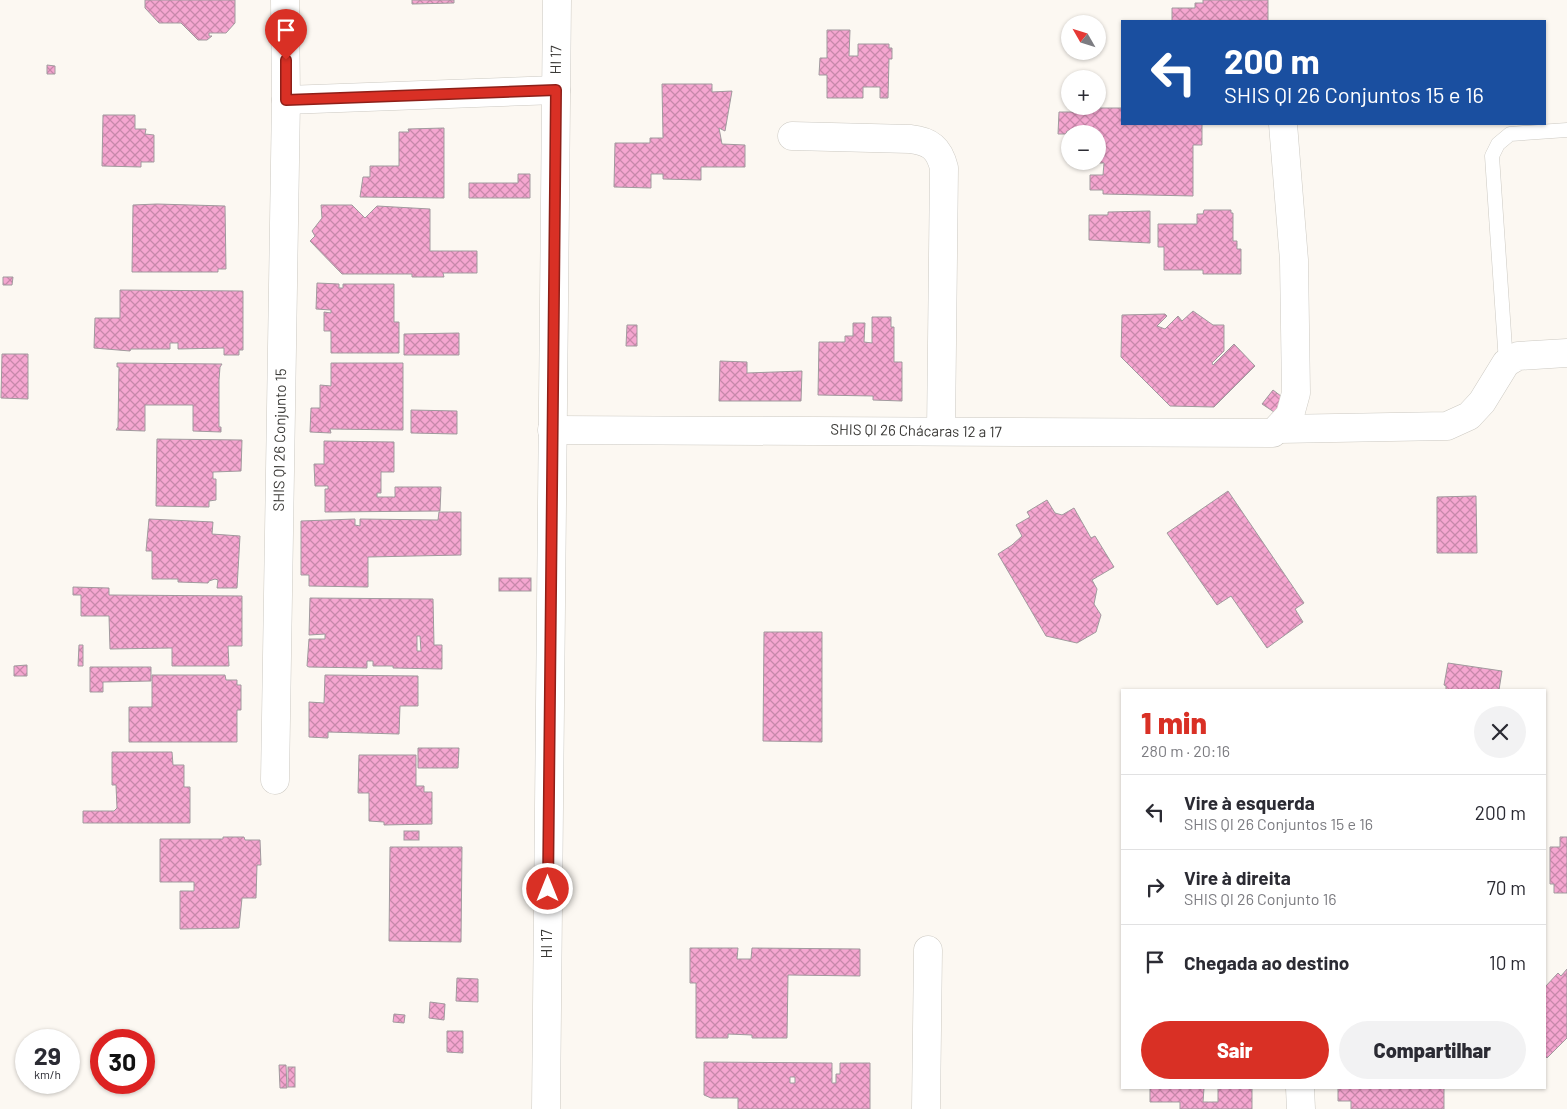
<!DOCTYPE html>
<html lang="pt">
<head>
<meta charset="utf-8">
<style>
  body { margin:0; font-family:Barlow,sans-serif; background:#f2f2f3; color:#2b2b33; height:100vh; display:flex; flex-direction:column; font-size:19px; white-space:nowrap }
  * { box-sizing:border-box; margin:0 }
  p { font-size:16px; color:#7c7c81 }
  .icon { flex:none; width:28px; height:28px; fill:none; stroke:currentColor; stroke-width:2; stroke-linecap:round; stroke-linejoin:round }
  .map { position:relative; flex:1; overflow:hidden }
  .sheet { position:absolute; left:1121px; top:689px; width:425px; height:400px; display:flex; flex-direction:column; background:#fff; border-radius:0px; box-shadow:0 1px 4px #0004 }
  .sheet>* { flex:none }
  .hud { position:absolute; left:1121px; top:20px; width:425px; height:105px; border-radius:0px; box-shadow:0 1px 4px #0004; background:#1a4fa0; color:#fff; overflow:hidden }
  .needle { width:32px; rotate:309deg }
  .controls { position:absolute; left:1061px; top:15px; display:grid; gap:10px }
  .controls a { display:grid; place-items:center; width:45px; height:45px; border-radius:50%; background:#fff; box-shadow:0 1px 4px #0004; font-size:25px }
  .speed { position:absolute; left:15px; top:1029px; display:flex; gap:10px; font-size:25px; font-weight:700; text-align:center }
  .speed>* { display:grid; place-content:center; width:65px; height:65px; border-radius:50%; background:#fff; box-shadow:0 1px 4px #0004; line-height:1 }
  .speed small { font-size:12px; font-weight:400 }
  .speed .limit { border:8px solid #d22; background:#fff; color:#111 }
  .pin { position:absolute; display:grid; place-items:center; width:42px; height:42px; color:#fff; margin:-51px -21px; border-radius:50% 50% 50% 0; rotate:-45deg; box-shadow:0 0 5px #0007 }
  .pin .icon { rotate:45deg }
  .me { position:absolute; width:55px; margin:-28px; rotate:0deg; stroke-linejoin:round; filter:drop-shadow(0 0 4px #0008) }
  .turn { display:flex; align-items:center; gap:18px; height:105px; padding:0 20px; font-size:22px }
  .turn .icon { width:65px; height:65px; stroke-width:2.5 }
  .turn b { display:block; font-size:35px; line-height:42px }
  .round { display:grid; place-items:center; flex:none; width:52px; height:52px; border-radius:26px; background:#f2f2f3 }
  .summary { display:flex; align-items:center; justify-content:space-between; height:85px; padding:0 20px }
  h1 { font-size:30px; font-weight:800; line-height:38px; color:#d93025 }
  .primary-button { display:flex; gap:10px; margin-top:auto; padding:10px 20px }
  .primary-button a { flex:1; height:58px; border-radius:30px; background:#d93025; color:#fff; font-size:20px; font-weight:800; line-height:58px; text-align:center }
  .primary-button a+a { background:#f2f2f3; color:#2b2b33 }
  ul { padding:0; list-style:none }
  li { display:flex; align-items:center; gap:15px; height:75px; padding:0 20px; border-top:1px solid #e1e1e2 }
  li div { flex:1 }
  li b { display:block; font-size:19px }
  li em { font-style:normal }
  .map>svg:first-child { display:block }
</style>
</head>
<body>
<div class="map">
<svg width="1567" height="1109" viewBox="0 0 1567 1109">
  <defs>
    <pattern id="building-cross-hatch" width="8" height="8" patternUnits="userSpaceOnUse" patternTransform="scale(1.25)"><rect width="8" height="8" fill="#f5a6d0"/><path d="M0 0l8 8M0 8l8-8" fill="none" stroke="#c788aa"/></pattern>
  </defs>
  <rect width="100%" height="100%" fill="#fcf8f2"/>
  <!-- building -->
  <g fill="url(#building-cross-hatch)" stroke="#a19a9e" fill-rule="evenodd">
    <path d="M 145,0 L 235,0 L 235,23 L 226,33 L 209,33 L 209,36 L 212,36 L 207,40 L 198,40 L 181,23 L 159,23 L 145,8 Z"/>
    <path d="M 412,0 L 454,0 L 454,3 L 412,4 Z"/>
    <path d="M 1203,0 L 1268,0 L 1268,21 L 1172,21 L 1172,8 L 1195,8 L 1195,3 L 1203,3 Z"/>
    <path d="M 827,30 L 850,30 L 849,56 L 858,56 L 858,44 L 889,44 L 889,48 L 892,48 L 892,59 L 889,59 L 888,98 L 880,98 L 880,87 L 863,87 L 863,98 L 827,98 L 827,75 L 819,75 L 820,58 L 827,58 Z"/>
    <path d="M 47,65 L 55,66 L 55,74 L 47,74 Z"/>
    <path d="M 662,84 L 712,84 L 712,92 L 732,91 L 725,131 L 719,128 L 722,144 L 745,145 L 745,167 L 701,167 L 701,180 L 663,179 L 663,174 L 651,174 L 651,188 L 614,187 L 615,143 L 650,143 L 650,138 L 663,138 Z"/>
    <path d="M 1086,108 L 1122,108 L 1122,124 L 1202,124 L 1202,145 L 1193,145 L 1193,196 L 1103,194 L 1103,190 L 1090,190 L 1090,175 L 1103,175 L 1104,163 L 1086,163 L 1086,161 L 1098,161 L 1098,134 L 1067,131 L 1066,134 L 1058,134 L 1059,112 L 1086,112 Z"/>
    <path d="M 103,115 L 135,115 L 135,129 L 146,129 L 145,134 L 154,135 L 154,162 L 141,162 L 141,167 L 102,166 Z"/>
    <path d="M 444,128 L 444,198 L 360,197 L 363,177 L 370,177 L 370,166 L 399,166 L 399,132 L 409,132 L 408,129 Z"/>
    <path d="M 518,174 L 530,174 L 530,198 L 469,198 L 469,183 L 518,183 Z"/>
    <path d="M 157,204 L 225,206 L 226,269 L 218,269 L 218,272 L 132,272 L 133,205 Z"/>
    <path d="M 321,205 L 352,205 L 365,218 L 377,206 L 430,209 L 430,251 L 477,251 L 477,273 L 443,273 L 444,277 L 412,277 L 412,274 L 342,274 L 310,241 L 315,236 L 312,231 L 322,218 Z"/>
    <path d="M 1204,210 L 1231,210 L 1231,213 L 1233,213 L 1233,241 L 1237,241 L 1237,249 L 1241,249 L 1241,274 L 1203,274 L 1203,270 L 1164,270 L 1164,247 L 1158,247 L 1158,224 L 1197,224 L 1197,214 L 1203,214 Z"/>
    <path d="M 1150,211 L 1150,243 L 1089,240 L 1089,215 L 1108,215 L 1108,212 Z"/>
    <path d="M 3,277 L 13,277 L 12,285 L 3,285 Z"/>
    <path d="M 317,283 L 339,284 L 339,288 L 343,288 L 343,284 L 394,284 L 394,322 L 399,322 L 399,353 L 331,353 L 331,331 L 324,331 L 324,312 L 331,313 L 331,310 L 316,309 Z"/>
    <path d="M 120,290 L 243,291 L 243,350 L 239,350 L 239,355 L 224,355 L 224,348 L 178,349 L 178,343 L 170,343 L 170,349 L 131,349 L 130,351 L 94,348 L 95,318 L 120,318 Z"/>
    <path d="M 1193,311 L 1213,325 L 1224,325 L 1224,351 L 1212,363 L 1213,365 L 1234,344 L 1255,366 L 1214,407 L 1170,406 L 1121,357 L 1122,315 L 1165,314 L 1167,316 L 1157,326 L 1165,329 L 1178,316 L 1182,321 Z"/>
    <path d="M 872,317 L 891,317 L 891,327 L 894,327 L 894,362 L 902,362 L 902,401 L 873,400 L 873,396 L 818,395 L 819,342 L 845,342 L 845,336 L 853,336 L 853,323 L 865,323 L 864,342 L 872,343 Z"/>
    <path d="M 627,325 L 637,325 L 637,346 L 626,346 Z"/>
    <path d="M 459,333 L 459,355 L 404,355 L 404,334 Z"/>
    <path d="M 2,354 L 28,354 L 28,399 L 1,398 Z"/>
    <path d="M 720,361 L 747,362 L 747,373 L 802,371 L 801,401 L 719,401 Z"/>
    <path d="M 117,363 L 222,364 L 220,367 L 219,380 L 219,427 L 221,427 L 221,432 L 193,431 L 193,405 L 145,405 L 145,431 L 116,430 L 118,427 L 119,367 L 117,367 Z"/>
    <path d="M 331,363 L 403,363 L 403,430 L 330,429 L 331,433 L 310,432 L 311,408 L 320,408 L 320,385 L 331,386 Z"/>
    <path d="M 1273,390 L 1290,403 L 1280,416 L 1262,404 Z"/>
    <path d="M 411,410 L 457,411 L 457,434 L 411,433 Z"/>
    <path d="M 157,439 L 242,440 L 241,471 L 213,472 L 213,479 L 216,479 L 216,500 L 209,501 L 209,507 L 156,506 Z"/>
    <path d="M 324,441 L 394,442 L 394,472 L 381,472 L 381,493 L 377,493 L 377,497 L 395,497 L 395,487 L 441,487 L 440,511 L 325,512 L 325,489 L 328,489 L 328,486 L 315,486 L 314,464 L 324,464 Z"/>
    <path d="M 1228,491 L 1304,603 L 1295,609 L 1303,622 L 1267,648 L 1231,596 L 1217,605 L 1167,533 Z"/>
    <path d="M 1476,496 L 1477,553 L 1437,553 L 1437,497 Z"/>
    <path d="M 1047,500 L 1055,513 L 1062,515 L 1074,508 L 1091,538 L 1095,536 L 1114,567 L 1092,580 L 1097,589 L 1094,604 L 1101,615 L 1096,632 L 1077,643 L 1046,636 L 998,554 L 1012,545 L 1022,536 L 1016,525 L 1030,517 L 1027,512 Z"/>
    <path d="M 439,512 L 461,512 L 461,555 L 368,557 L 368,587 L 309,586 L 309,575 L 301,575 L 301,521 L 355,519 L 355,525 L 360,526 L 360,519 L 438,520 Z"/>
    <path d="M 149,519 L 213,522 L 212,534 L 240,536 L 237,588 L 217,588 L 218,580 L 215,579 L 209,581 L 208,583 L 178,582 L 178,579 L 152,579 L 152,551 L 146,551 Z"/>
    <rect x="499" y="578" width="32" height="13"/>
    <path d="M 73,587 L 109,588 L 109,595 L 242,596 L 242,646 L 228,646 L 229,666 L 172,666 L 172,648 L 110,649 L 109,616 L 81,616 L 81,595 L 73,595 Z"/>
    <path d="M 310,598 L 433,599 L 434,645 L 442,645 L 442,669 L 393,668 L 393,666 L 373,666 L 373,661 L 367,661 L 367,668 L 309,667 L 307,666 L 309,639 L 325,639 L 325,634 L 309,635 ZM 417,636 L 420,636 L 421,651 L 417,651 Z"/>
    <path d="M 764,632 L 822,632 L 822,742 L 763,741 Z"/>
    <path d="M 79,645 L 83,645 L 83,666 L 78,666 Z"/>
    <path d="M 1448,663 L 1502,671 L 1499,690 L 1446,690 L 1446,686 L 1444,685 Z"/>
    <path d="M 27,665 L 27,676 L 14,676 L 14,666 Z"/>
    <path d="M 90,667 L 151,667 L 151,681 L 103,682 L 103,692 L 90,692 Z"/>
    <path d="M 152,675 L 225,675 L 226,680 L 237,680 L 237,685 L 241,685 L 241,710 L 237,710 L 237,742 L 129,742 L 129,707 L 152,707 Z"/>
    <path d="M 325,675 L 418,676 L 418,706 L 400,706 L 399,734 L 328,732 L 328,738 L 309,737 L 309,702 L 324,703 Z"/>
    <path d="M 418,748 L 459,748 L 458,768 L 418,768 Z"/>
    <path d="M 112,752 L 172,752 L 173,765 L 184,765 L 184,787 L 190,787 L 190,823 L 83,823 L 83,811 L 114,811 L 117,808 L 116,785 L 112,785 Z"/>
    <path d="M 359,755 L 416,755 L 416,786 L 424,786 L 424,792 L 432,792 L 432,824 L 384,825 L 384,822 L 369,821 L 369,793 L 358,793 Z"/>
    <rect x="404" y="831" width="15" height="9"/>
    <path d="M 223,837 L 244,837 L 245,840 L 260,840 L 261,865 L 257,865 L 256,898 L 242,898 L 239,928 L 180,929 L 180,891 L 194,891 L 194,882 L 160,882 L 160,839 L 223,839 Z"/>
    <path d="M 1560,837 L 1567,837 L 1567,893 L 1554,893 L 1554,884 L 1550,884 L 1550,847 L 1560,847 Z"/>
    <path d="M 390,847 L 462,847 L 461,942 L 389,941 Z"/>
    <path d="M 690,948 L 738,948 L 737,959 L 751,959 L 752,948 L 860,949 L 860,976 L 788,975 L 787,1038 L 752,1038 L 752,1035 L 728,1034 L 728,1038 L 696,1038 L 696,983 L 690,983 Z"/>
    <path d="M 1567,969 L 1567,1038 L 1547,1058 L 1545,1056 L 1545,987 L 1558,973 L 1561,976 Z"/>
    <path d="M 457,978 L 478,979 L 478,1002 L 456,1001 Z"/>
    <path d="M 430,1002 L 445,1004 L 444,1020 L 429,1018 Z"/>
    <path d="M 394,1014 L 405,1015 L 404,1023 L 393,1022 Z"/>
    <path d="M 447,1031 L 463,1031 L 463,1053 L 447,1052 Z"/>
    <path d="M 704,1062 L 832,1063 L 832,1083 L 836,1083 L 836,1074 L 840,1074 L 840,1063 L 870,1063 L 870,1109 L 738,1109 L 738,1098 L 711,1098 L 704,1095 ZM 790,1077 L 795,1077 L 795,1083 L 790,1083 Z"/>
    <path d="M 279,1065 L 286,1065 L 287,1088 L 280,1088 Z"/>
    <rect x="288" y="1067" width="7" height="20"/>
    <path d="M 1150,1088 L 1204,1088 L 1203,1102 L 1218,1102 L 1218,1088 L 1252,1088 L 1252,1109 L 1180,1109 L 1180,1102 L 1150,1102 Z"/>
    <path d="M 1338,1088 L 1444,1088 L 1444,1109 L 1351,1109 L 1351,1101 L 1338,1101 Z"/>
  </g>
  <g fill="none" stroke-linecap="round" stroke-linejoin="round">
    <!-- lane casing -->
    <g stroke="#ccc9c2" stroke-width="15">
      <path id="lane" d="M 1506,363 L 1492,156 L 1498,144 L 1510,134 L 1567,130"/>
    </g>
    <!-- street casing -->
    <g stroke="#ccc9c2" stroke-width="29">
      <g id="street">
        <path d="M 286,100 L 556,90"/>
        <path d="M 792,136 L 910,139 C 930,141 939,148 944,168 L 941,431"/>
        <path d="M 1279,429 L 1447,426 L 1469,416 L 1482,402 L 1506,363 L 1518,356 L 1567,353"/>
        <path d="M 552,430 L 1273,433 L 1290,415 L 1296,393 L 1294,260 L 1283,124"/>
        <path d="M 275,780 L 286,100 L 285,0"/>
        <path d="M 1300,1088 L 1301,1109"/>
        <path d="M 546,1109 L 557,0"/>
        <path d="M 926,1109 L 928,950"/>
      </g>
    </g>
    <!-- lane -->
    <use href="#lane" stroke="#fff" stroke-width="14"/>
    <!-- street -->
    <use href="#street" stroke="#fff" stroke-width="28"/>
  </g>
  <g fill="none" stroke-linecap="round" stroke-linejoin="round">
    <!-- route casing -->
    <g stroke="#8d1f18" stroke-width="12">
      <path id="route" d="M 286,60 L 286,100 L 556,90 L 548,889"/>
    </g>
    <!-- route -->
    <use href="#route" stroke="#d93025" stroke-width="9"/>
  </g>
  <g text-anchor="middle" stroke-width="5" stroke-linejoin="round" paint-order="stroke">
    <!-- street labels -->
    <g font-size="15" fill="#3a3936" stroke="#fff">
      <text transform="translate(556 60) rotate(-89)" y="5">HI 17</text>
      <text transform="translate(916 431) rotate(1)" y="5">SHIS QI 26 Chácaras 12 a 17</text>
      <text transform="translate(280 440) rotate(-89)" y="5">SHIS QI 26 Conjunto 15</text>
      <text transform="translate(547 944) rotate(-90)" y="5">HI 17</text>
    </g>
  </g>
</svg>
<div class="controls">
<a><svg class="needle" viewBox="-14 -14 28 28"><path d="M0-13l5 13h-10z" fill="#e53935"/><path d="M0 13l5-13h-10z" fill="#7c7c81"/></svg></a>
<a>+</a>
<a>−</a>
</div>
<div class="speed"><div>29<small>km/h</small></div><div class="limit">30</div></div>
<div class="pin" style="left:286px;top:60px;background:#d93025"><svg class="icon" aria-label="arrive" viewBox="0 0 24 24"><path d="M6 21V4h12l-3 4 3 4H6"/></svg></div>
<svg class="me" style="left:548px;top:889px" viewBox="-20 -20 40 40"><circle r="17" fill="#d93025" stroke="#fff" stroke-width="3"/><path d="M0-11L8 9 0 5-8 9z" fill="#fff"/></svg>
<div class="hud">
<div class="turn"><svg class="icon" aria-label="left" viewBox="0 0 24 24"><path d="M17 20v-9H6M10 6l-5 5 5 5"/></svg><div><b>200 m</b>SHIS QI 26 Conjuntos 15 e 16</div></div>
</div>
<section class="sheet">
<div class="summary"><div><h1>1 min</h1><p>280 m · 20:16</p></div><a class="round"><svg class="icon" aria-label="close" viewBox="0 0 24 24"><path d="M6 6l12 12M18 6L6 18"/></svg></a></div>
<ul>
<li><svg class="icon" aria-label="left" viewBox="0 0 24 24"><path d="M17 20v-9H6M10 6l-5 5 5 5"/></svg><div><b>Vire à esquerda</b><p>SHIS QI 26 Conjuntos 15 e 16</p></div><em>200 m</em></li>
<li><svg class="icon" aria-label="right" viewBox="0 0 24 24"><path d="M7 20v-9h11M14 6l5 5-5 5"/></svg><div><b>Vire à direita</b><p>SHIS QI 26 Conjunto 16</p></div><em>70 m</em></li>
<li><svg class="icon" aria-label="arrive" viewBox="0 0 24 24"><path d="M6 21V4h12l-3 4 3 4H6"/></svg><div><b>Chegada ao destino</b></div><em>10 m</em></li>
</ul>
<div class="primary-button"><a>Sair</a><a>Compartilhar</a></div>
</section>
</div>
</body>
</html>
